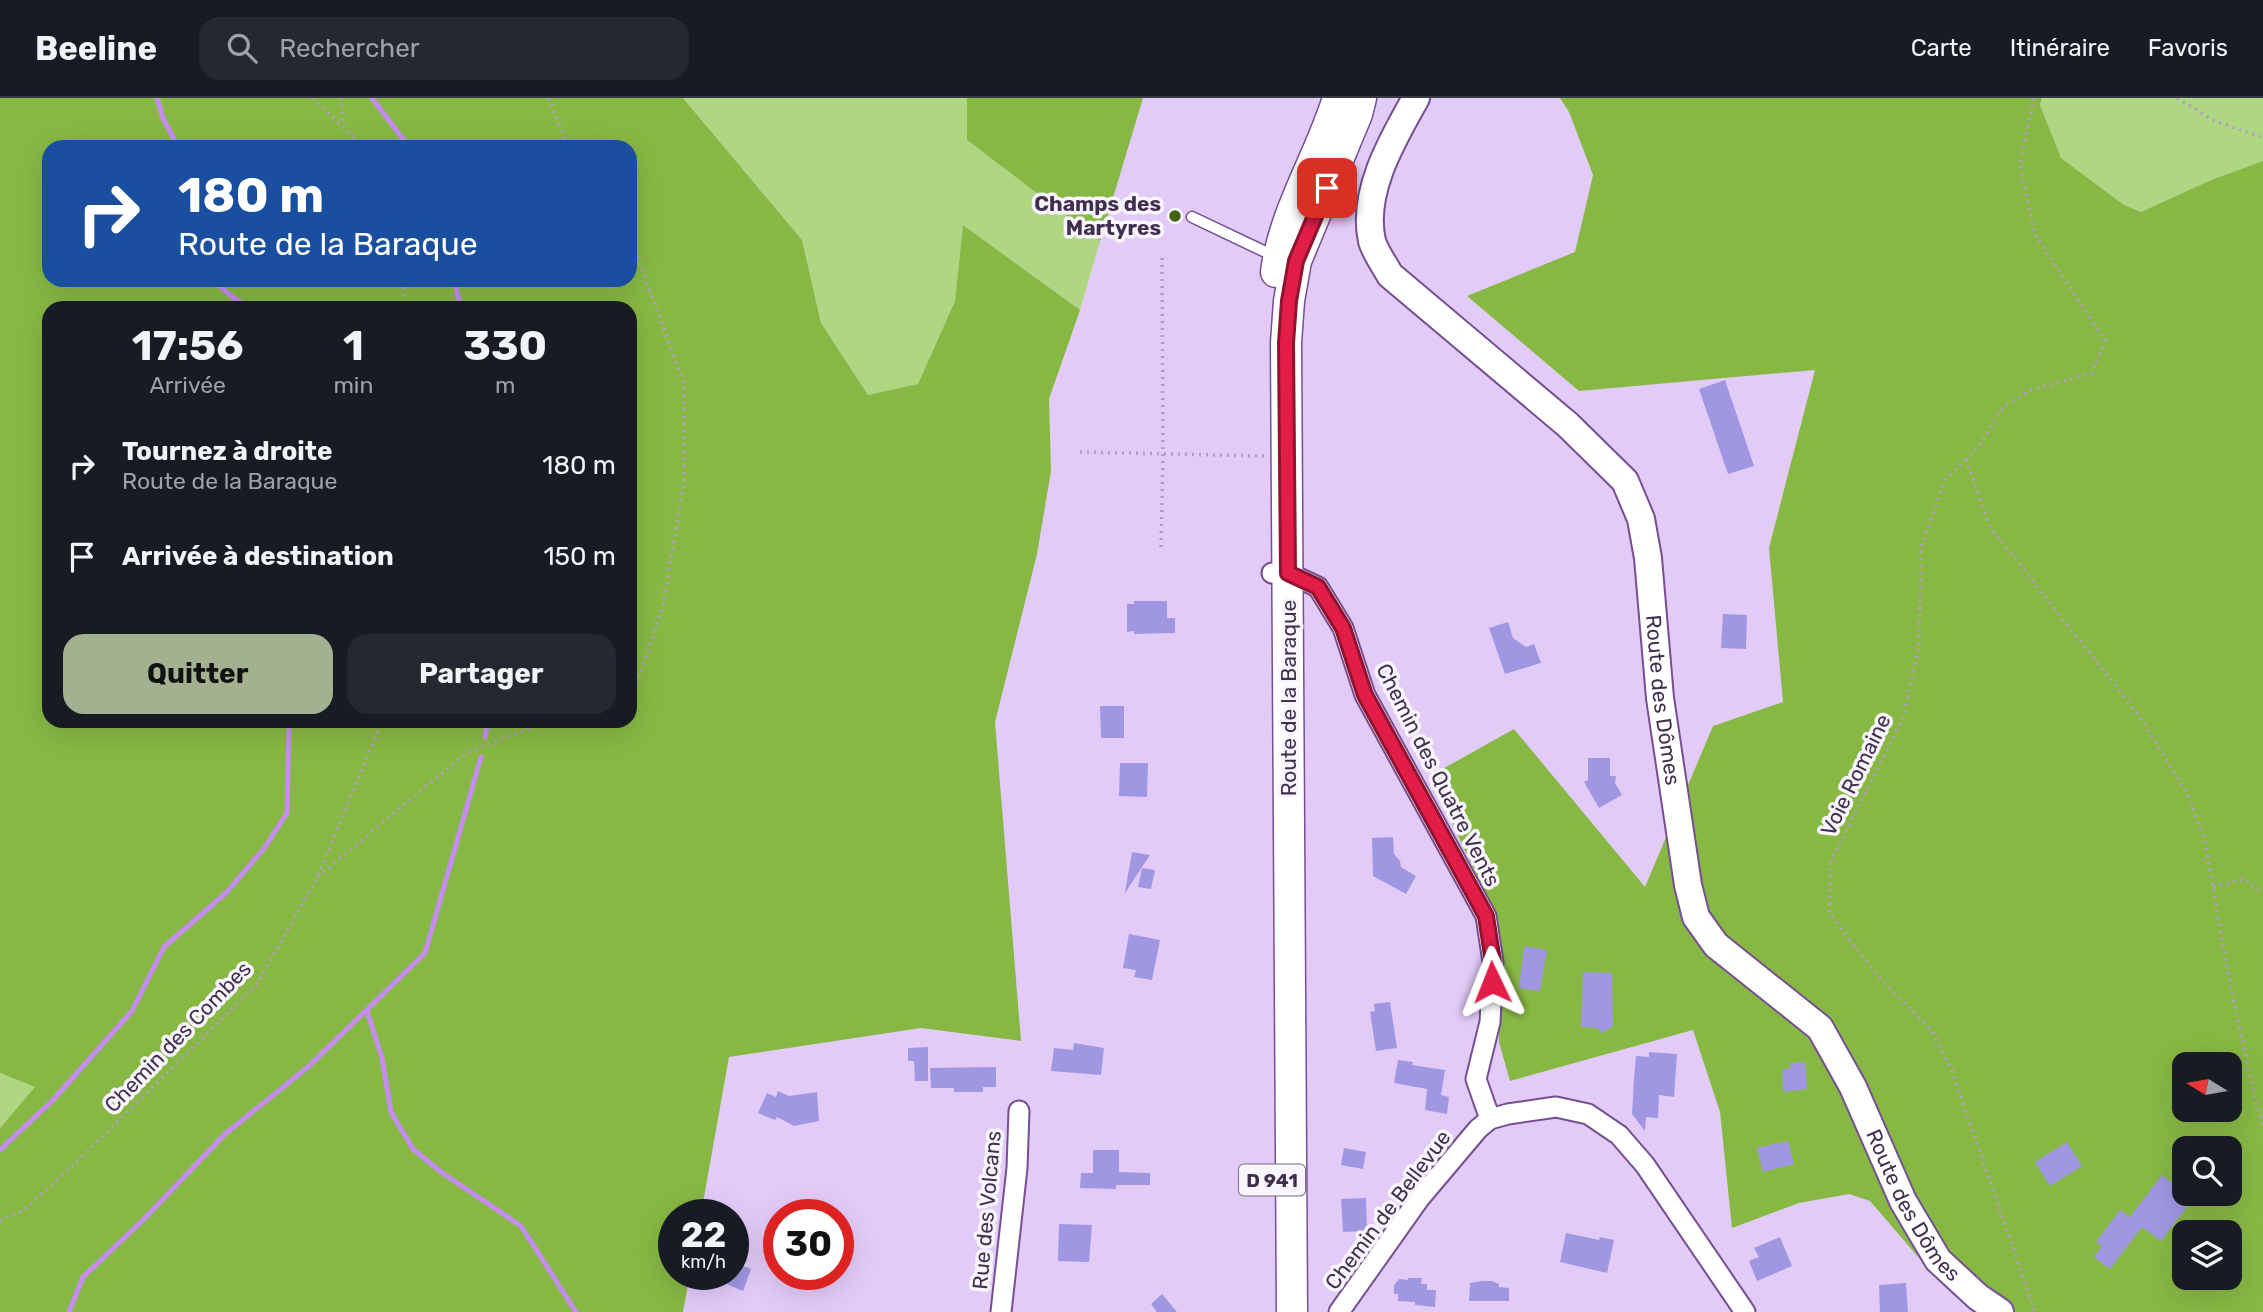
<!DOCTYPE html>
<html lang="fr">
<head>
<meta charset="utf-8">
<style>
  body { margin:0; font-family:Rubik,sans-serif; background:#242831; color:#f1f3f6; height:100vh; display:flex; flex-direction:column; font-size:26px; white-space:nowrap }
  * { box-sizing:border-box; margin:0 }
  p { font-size:23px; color:#9ea1a6 }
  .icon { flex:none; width:38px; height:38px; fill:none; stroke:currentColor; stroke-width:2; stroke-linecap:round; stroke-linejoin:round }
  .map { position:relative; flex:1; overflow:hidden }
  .panel { position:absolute; left:42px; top:203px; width:595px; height:427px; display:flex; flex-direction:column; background:#171b24; border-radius:21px; box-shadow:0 7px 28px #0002 }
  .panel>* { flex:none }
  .guide { position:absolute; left:42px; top:42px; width:595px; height:147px; border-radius:21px; box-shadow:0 7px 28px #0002; background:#1a4fa0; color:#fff; overflow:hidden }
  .needle { width:46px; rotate:281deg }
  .controls { position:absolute; left:2172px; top:954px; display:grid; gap:14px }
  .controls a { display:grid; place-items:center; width:70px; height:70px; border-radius:14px; background:#171b24; box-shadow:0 7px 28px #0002; font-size:35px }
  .speed { position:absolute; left:658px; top:1101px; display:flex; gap:14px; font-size:35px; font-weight:700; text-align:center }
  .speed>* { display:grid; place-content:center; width:91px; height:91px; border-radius:50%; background:#171b24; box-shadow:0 7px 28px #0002; line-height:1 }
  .speed small { font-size:18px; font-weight:400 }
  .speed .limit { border:10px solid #d22; background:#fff; color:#111 }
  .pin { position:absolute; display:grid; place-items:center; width:60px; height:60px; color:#fff; margin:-30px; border-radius:14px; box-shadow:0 4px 10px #0006 }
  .me { position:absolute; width:77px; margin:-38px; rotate:358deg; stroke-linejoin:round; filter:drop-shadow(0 0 5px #0008) }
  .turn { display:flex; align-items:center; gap:24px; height:147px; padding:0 21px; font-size:32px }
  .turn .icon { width:91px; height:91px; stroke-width:2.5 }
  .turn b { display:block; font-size:49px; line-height:60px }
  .eta { display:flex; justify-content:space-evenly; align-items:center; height:119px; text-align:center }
  .eta b { font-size:42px; font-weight:700; line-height:49px }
  .button { display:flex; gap:14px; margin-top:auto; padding:14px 21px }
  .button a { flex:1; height:80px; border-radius:21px; background:#a3b190; color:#111; font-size:28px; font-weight:700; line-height:80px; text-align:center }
  .button a+a { background:#242831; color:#f1f3f6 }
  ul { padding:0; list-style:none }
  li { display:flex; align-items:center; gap:21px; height:91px; padding:0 21px }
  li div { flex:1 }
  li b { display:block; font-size:26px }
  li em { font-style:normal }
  header { display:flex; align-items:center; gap:42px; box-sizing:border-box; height:98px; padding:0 35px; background:#171b24; border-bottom:2px solid #363941 }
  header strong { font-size:33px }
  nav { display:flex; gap:38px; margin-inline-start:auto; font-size:24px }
  .search { width:490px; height:63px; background:#242831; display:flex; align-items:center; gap:18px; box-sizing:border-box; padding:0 24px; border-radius:21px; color:#9ea1a6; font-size:26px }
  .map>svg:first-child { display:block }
</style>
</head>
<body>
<header>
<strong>Beeline</strong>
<div class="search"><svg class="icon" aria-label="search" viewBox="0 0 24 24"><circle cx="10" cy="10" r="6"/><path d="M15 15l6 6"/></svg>Rechercher</div>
<nav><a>Carte</a><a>Itinéraire</a><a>Favoris</a></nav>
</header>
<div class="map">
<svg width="2263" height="1214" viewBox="0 0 2263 1214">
  <rect width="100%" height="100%" fill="#e3cbf8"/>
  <!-- green -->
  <g fill="#afd681">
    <path d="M 683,0 L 967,0 L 967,42 L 1100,143 L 1080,212 L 963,127 L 955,203 L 918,286 L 868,297 L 821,225 L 802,142 Z"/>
    <path d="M 2042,0 L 2263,0 L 2263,63 L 2211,82 L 2141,114 L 2124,107 L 2061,60 L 2040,7 Z"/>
    <path d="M 0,975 L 36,989 L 0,1030 Z"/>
  </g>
  <!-- forest -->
  <g fill="#88b844" fill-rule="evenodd">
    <path d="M 0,0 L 683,0 L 802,142 L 821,225 L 868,297 L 918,286 L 955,203 L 963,127 L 1080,212 L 1049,301 L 1051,373 L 1037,456 L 995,624 L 1021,943 L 921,930 L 729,959 L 701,1116 L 674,1116 L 674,1176 L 690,1176 L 683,1214 L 0,1214 L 0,1030 L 35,989 L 0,975 ZM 49,49 L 630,49 L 630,182 L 49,182 ZM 49,210 L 630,210 L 630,623 L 49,623 Z"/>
    <path d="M 967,0 L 1143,0 L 1100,143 L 967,42 Z"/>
    <path d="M 1560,0 L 2042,0 L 2040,7 L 2061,60 L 2124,107 L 2141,114 L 2211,82 L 2263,63 L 2263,1214 L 1981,1214 L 1932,1175 L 1870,1103 L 1849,1096 L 1799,1105 L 1732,1130 L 1720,1014 L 1693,932 L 1510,983 L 1499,944 L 1498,823 L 1430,678 L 1514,631 L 1645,789 L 1713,628 L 1783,604 L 1769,450 L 1815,272 L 1579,293 L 1467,198 L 1575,154 L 1593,77 L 1569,14 ZM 2184,966 L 2230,966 L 2230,1012 L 2184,1012 ZM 2184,1050 L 2230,1050 L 2230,1096 L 2184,1096 ZM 2184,1134 L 2230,1134 L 2230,1180 L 2184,1180 Z"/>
  </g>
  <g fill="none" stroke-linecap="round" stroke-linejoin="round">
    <!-- stream -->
    <g stroke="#c58cf2" stroke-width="5">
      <path d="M 157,0 L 163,20 L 178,49"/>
      <path d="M 372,0 L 409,49"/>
      <path d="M 212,182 L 235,201 L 252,210"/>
      <path d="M 454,182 L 461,210"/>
      <path d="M 485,639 L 488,623"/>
      <path d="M 367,913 L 382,960 L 391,1014 L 413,1051 L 441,1074 L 521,1128 L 576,1214"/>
      <path d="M 0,1052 L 53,1002 L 132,913 L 164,849 L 227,794 L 265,749 L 287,715 L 289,623"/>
      <path d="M 69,1214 L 83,1179 L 144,1121 L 225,1036 L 308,969 L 425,855 L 481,659"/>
    </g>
  </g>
  <!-- building -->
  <g fill="#a097e3">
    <path d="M 1725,282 L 1754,368 L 1728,376 L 1699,291 Z"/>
    <path d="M 1134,503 L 1167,503 L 1167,520 L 1175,520 L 1175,535 L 1134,536 L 1134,533 L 1127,534 L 1127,506 L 1134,506 Z"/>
    <path d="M 1723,516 L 1747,517 L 1746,551 L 1721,550 Z"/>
    <path d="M 1508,524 L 1513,540 L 1526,549 L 1534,546 L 1541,565 L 1505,576 L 1489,530 Z"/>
    <path d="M 1100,608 L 1124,608 L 1124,640 L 1101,640 Z"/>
    <path d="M 1588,660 L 1610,660 L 1610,678 L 1616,678 L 1615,685 L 1622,697 L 1599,710 L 1584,684 L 1588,682 Z"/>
    <path d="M 1120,665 L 1148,665 L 1147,699 L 1119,698 Z"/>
    <path d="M 1393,739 L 1394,756 L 1400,763 L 1401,769 L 1416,778 L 1406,796 L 1373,778 L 1372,740 Z"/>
    <path d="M 1132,754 L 1150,757 L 1125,795 L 1125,794 Z"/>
    <path d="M 1142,770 L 1155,772 L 1151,791 L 1138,789 Z"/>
    <path d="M 1129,836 L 1160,842 L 1152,882 L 1134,879 L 1136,872 L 1123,870 Z"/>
    <path d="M 1524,848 L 1547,852 L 1540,893 L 1519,890 Z"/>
    <path d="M 1583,874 L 1612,875 L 1613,928 L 1602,935 L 1597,930 L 1581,929 Z"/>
    <path d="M 1390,904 L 1397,950 L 1376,953 L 1370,914 L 1375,913 L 1374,906 Z"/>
    <path d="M 1074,945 L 1104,950 L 1101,977 L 1051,973 L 1054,950 L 1073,952 Z"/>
    <path d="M 928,949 L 928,983 L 915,983 L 914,963 L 908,963 L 908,950 Z"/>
    <path d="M 1649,954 L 1677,956 L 1674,999 L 1659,997 L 1658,1020 L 1646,1019 L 1645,1033 L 1632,1016 L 1634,981 L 1636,958 L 1649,959 Z"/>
    <path d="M 1398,962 L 1413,964 L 1412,967 L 1445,972 L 1441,997 L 1449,999 L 1447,1016 L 1425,1012 L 1427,991 L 1394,985 Z"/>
    <path d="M 1805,964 L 1807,991 L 1783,994 L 1782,972 L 1790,970 L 1790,965 Z"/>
    <path d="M 996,969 L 996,989 L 983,989 L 983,994 L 954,994 L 954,990 L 931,990 L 930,970 Z"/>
    <path d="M 778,993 L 789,998 L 817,994 L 819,1023 L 794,1028 L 777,1019 L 775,1022 L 758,1015 L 767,995 L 776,999 Z"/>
    <path d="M 1788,1043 L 1794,1066 L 1763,1074 L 1757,1050 Z"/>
    <path d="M 2067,1044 L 2082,1068 L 2050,1088 L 2035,1064 Z"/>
    <path d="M 1344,1050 L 1366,1054 L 1363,1071 L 1341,1067 Z"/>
    <path d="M 1093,1052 L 1119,1052 L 1119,1074 L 1150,1075 L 1150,1087 L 1116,1087 L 1116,1091 L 1080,1090 L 1081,1075 L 1093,1075 Z"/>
    <path d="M 2162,1077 L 2193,1101 L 2161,1143 L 2142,1129 L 2110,1171 L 2094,1159 L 2102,1148 L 2096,1144 L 2120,1112 L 2130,1119 Z"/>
    <path d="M 1366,1100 L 1367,1133 L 1343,1134 L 1341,1101 Z"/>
    <path d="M 1059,1126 L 1092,1127 L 1089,1164 L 1058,1163 Z"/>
    <path d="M 1566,1135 L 1599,1142 L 1600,1139 L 1614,1142 L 1607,1175 L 1560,1164 Z"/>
    <path d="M 1780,1139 L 1792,1168 L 1757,1183 L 1749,1163 L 1759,1159 L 1754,1150 Z"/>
    <path d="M 733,1164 L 751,1171 L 743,1193 L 703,1176 L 733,1176 Z"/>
    <path d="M 1408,1180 L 1422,1180 L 1421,1186 L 1427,1186 L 1427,1192 L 1436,1192 L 1435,1209 L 1415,1207 L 1415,1204 L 1398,1203 L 1398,1196 L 1394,1196 L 1394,1187 L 1399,1181 L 1408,1182 Z"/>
    <path d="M 1482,1183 L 1492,1183 L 1499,1186 L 1499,1189 L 1509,1190 L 1509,1203 L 1469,1203 L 1470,1185 Z"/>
    <path d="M 1906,1185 L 1908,1214 L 1880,1214 L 1879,1187 Z"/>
    <path d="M 1162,1196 L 1177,1214 L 1157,1214 L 1151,1206 Z"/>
  </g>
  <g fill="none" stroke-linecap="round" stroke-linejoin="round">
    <!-- lane casing -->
    <g stroke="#754f92" stroke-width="13">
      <path id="lane" d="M 1192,119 L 1274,158"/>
    </g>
    <!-- street casing -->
    <g stroke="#754f92" stroke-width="23">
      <g id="street">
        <path d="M 1272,475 L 1288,475 L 1318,489 L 1343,530 L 1365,597 L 1486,818 L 1493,864 L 1490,924 L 1476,981 L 1490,1021"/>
        <path d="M 1001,1214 L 1017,1070 L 1019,1013"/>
        <path d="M 1339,1214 L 1419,1101 L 1478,1031 L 1490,1021 L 1508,1016 L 1556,1009 L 1588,1016 L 1619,1037 L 1645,1067 L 1745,1214"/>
      </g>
    </g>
    <!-- secondary casing -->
    <g stroke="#754f92" stroke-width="30">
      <g id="secondary">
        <path id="s1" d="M 1416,0 C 1393,41 1361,94 1372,143 C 1375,154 1384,166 1390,177 L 1568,327 L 1625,383 L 1641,421 L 1648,460 L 1660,600 L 1688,787 L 1696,819 L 1716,847 L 1820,930 L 1853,989 L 1903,1103 L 1938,1162 L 1978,1199 L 2000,1214"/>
      </g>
    </g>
    <!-- primary casing -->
    <g stroke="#754f92" stroke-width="33">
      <g id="primary">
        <path d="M 1276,174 C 1284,113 1320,59 1338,0"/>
        <path d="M 1292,1214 L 1286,245 L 1289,203 L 1296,163 L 1357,16 L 1361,0"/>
      </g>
    </g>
    <!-- path -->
    <g stroke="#b29cc4" stroke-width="3.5" stroke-dasharray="2 5" stroke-linecap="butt">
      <path d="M 312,0 L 365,49"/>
      <path d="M 341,0 L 343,28"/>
      <path d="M 548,0 L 569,49"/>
      <path d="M 2034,0 L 2020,65 L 2034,135 L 2105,242 L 2092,275 L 2031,292 L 2004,308 L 1980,347 L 1945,382 L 1921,450 L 1919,548 L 1903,620 L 1831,763 L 1829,814 L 1875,875 L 1932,933 L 1952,973 L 2035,1214"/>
      <path d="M 2177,0 L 2213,22 L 2263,40"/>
      <path d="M 630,146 L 636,155 L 684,286 L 684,384 L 663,508 L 630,605"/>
      <path d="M 403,182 L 404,210"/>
      <path d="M 1080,354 L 1264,358"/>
      <path d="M 1966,361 L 1990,429 L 2140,619 L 2188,697 L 2205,743 L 2227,871 L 2255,1000 L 2263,1026"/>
      <path d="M 1161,449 L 1163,356 L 1162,159"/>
      <path d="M 318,779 L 466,655 L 547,623"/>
      <path d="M 2213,789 L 2244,781 L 2263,795"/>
      <path d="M 0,1123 L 24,1112 L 85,1056 L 257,886 L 317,780 L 382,623"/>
    </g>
    <!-- lane -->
    <use href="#lane" stroke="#fff" stroke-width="10"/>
    <!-- street -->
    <use href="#street" stroke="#fff" stroke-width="19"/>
    <!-- secondary -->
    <use href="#secondary" stroke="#fff" stroke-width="26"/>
    <!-- primary -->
    <use href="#primary" stroke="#fff" stroke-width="30"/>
  </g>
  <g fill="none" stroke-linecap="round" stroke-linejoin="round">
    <!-- route casing -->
    <g stroke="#92132f" stroke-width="18">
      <path id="route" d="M 1327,90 L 1296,163 L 1289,203 L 1286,245 L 1288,475 L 1318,489 L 1343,530 L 1365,597 L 1486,818 L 1493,864 L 1492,884"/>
    </g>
    <!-- route -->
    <use href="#route" stroke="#e11d48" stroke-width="12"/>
  </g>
  <!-- markers -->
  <circle fill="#436013" stroke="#f9f5fd" stroke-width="2.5" cx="1175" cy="118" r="7"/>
  <g text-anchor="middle" stroke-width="7" stroke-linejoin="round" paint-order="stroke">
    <!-- shield labels -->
    <rect fill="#f9f5fd" stroke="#786b82" stroke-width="2" x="1239" y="1066.5" width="66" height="31" rx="5"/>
    <g font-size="19" font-weight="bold" fill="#40304e">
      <text x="1272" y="1089">D 941</text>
    </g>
    <!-- poi labels -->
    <g font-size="21" font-weight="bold" fill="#40304e" stroke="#f9f5fd" text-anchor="end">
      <text x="1161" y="113">Champs des<tspan x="1161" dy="24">Martyres</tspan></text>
    </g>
    <!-- street labels -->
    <g font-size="21" fill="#40304e" stroke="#f9f5fd">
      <text transform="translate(1289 600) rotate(-90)" y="7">Route de la Baraque</text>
      <text dy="7" stroke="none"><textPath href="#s1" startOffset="728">Route des Dômes</textPath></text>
      <text transform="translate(1438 677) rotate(63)" y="7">Chemin des Quatre Vents</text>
      <text transform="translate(1856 677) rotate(-64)" y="7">Voie Romaine</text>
      <text transform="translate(178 939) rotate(-46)" y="7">Chemin des Combes</text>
      <text dy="7" stroke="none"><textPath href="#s1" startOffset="1316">Route des Dômes</textPath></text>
      <text transform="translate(987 1112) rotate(-85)" y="7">Rue des Volcans</text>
      <text transform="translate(1388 1112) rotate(-53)" y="7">Chemin de Bellevue</text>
    </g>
  </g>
</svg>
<div class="controls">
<a><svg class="needle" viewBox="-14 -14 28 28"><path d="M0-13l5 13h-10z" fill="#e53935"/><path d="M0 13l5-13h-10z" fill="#9ea1a6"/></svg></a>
<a><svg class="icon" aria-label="search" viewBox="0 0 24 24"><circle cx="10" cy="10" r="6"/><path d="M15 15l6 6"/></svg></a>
<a><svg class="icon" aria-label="layers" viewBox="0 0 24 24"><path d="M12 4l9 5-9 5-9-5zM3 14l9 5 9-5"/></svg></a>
</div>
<div class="speed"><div>22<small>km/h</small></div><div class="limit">30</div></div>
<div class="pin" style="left:1327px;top:90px;background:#d93025"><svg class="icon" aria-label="arrive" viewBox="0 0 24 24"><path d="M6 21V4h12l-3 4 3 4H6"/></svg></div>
<svg class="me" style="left:1492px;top:884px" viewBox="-20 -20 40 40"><path d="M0-17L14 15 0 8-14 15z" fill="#e11d48" stroke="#fff" stroke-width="4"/></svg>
<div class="guide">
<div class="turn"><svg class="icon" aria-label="right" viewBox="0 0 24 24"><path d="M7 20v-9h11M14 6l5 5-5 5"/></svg><div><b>180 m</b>Route de la Baraque</div></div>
</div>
<section class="panel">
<div class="eta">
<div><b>17:56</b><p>Arrivée</p></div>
<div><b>1</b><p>min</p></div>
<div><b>330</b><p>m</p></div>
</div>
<ul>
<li><svg class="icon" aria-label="right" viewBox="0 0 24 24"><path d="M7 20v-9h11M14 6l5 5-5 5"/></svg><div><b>Tournez à droite</b><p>Route de la Baraque</p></div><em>180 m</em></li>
<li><svg class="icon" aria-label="arrive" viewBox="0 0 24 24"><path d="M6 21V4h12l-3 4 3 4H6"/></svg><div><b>Arrivée à destination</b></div><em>150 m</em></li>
</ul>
<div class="button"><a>Quitter</a><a>Partager</a></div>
</section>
</div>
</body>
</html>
